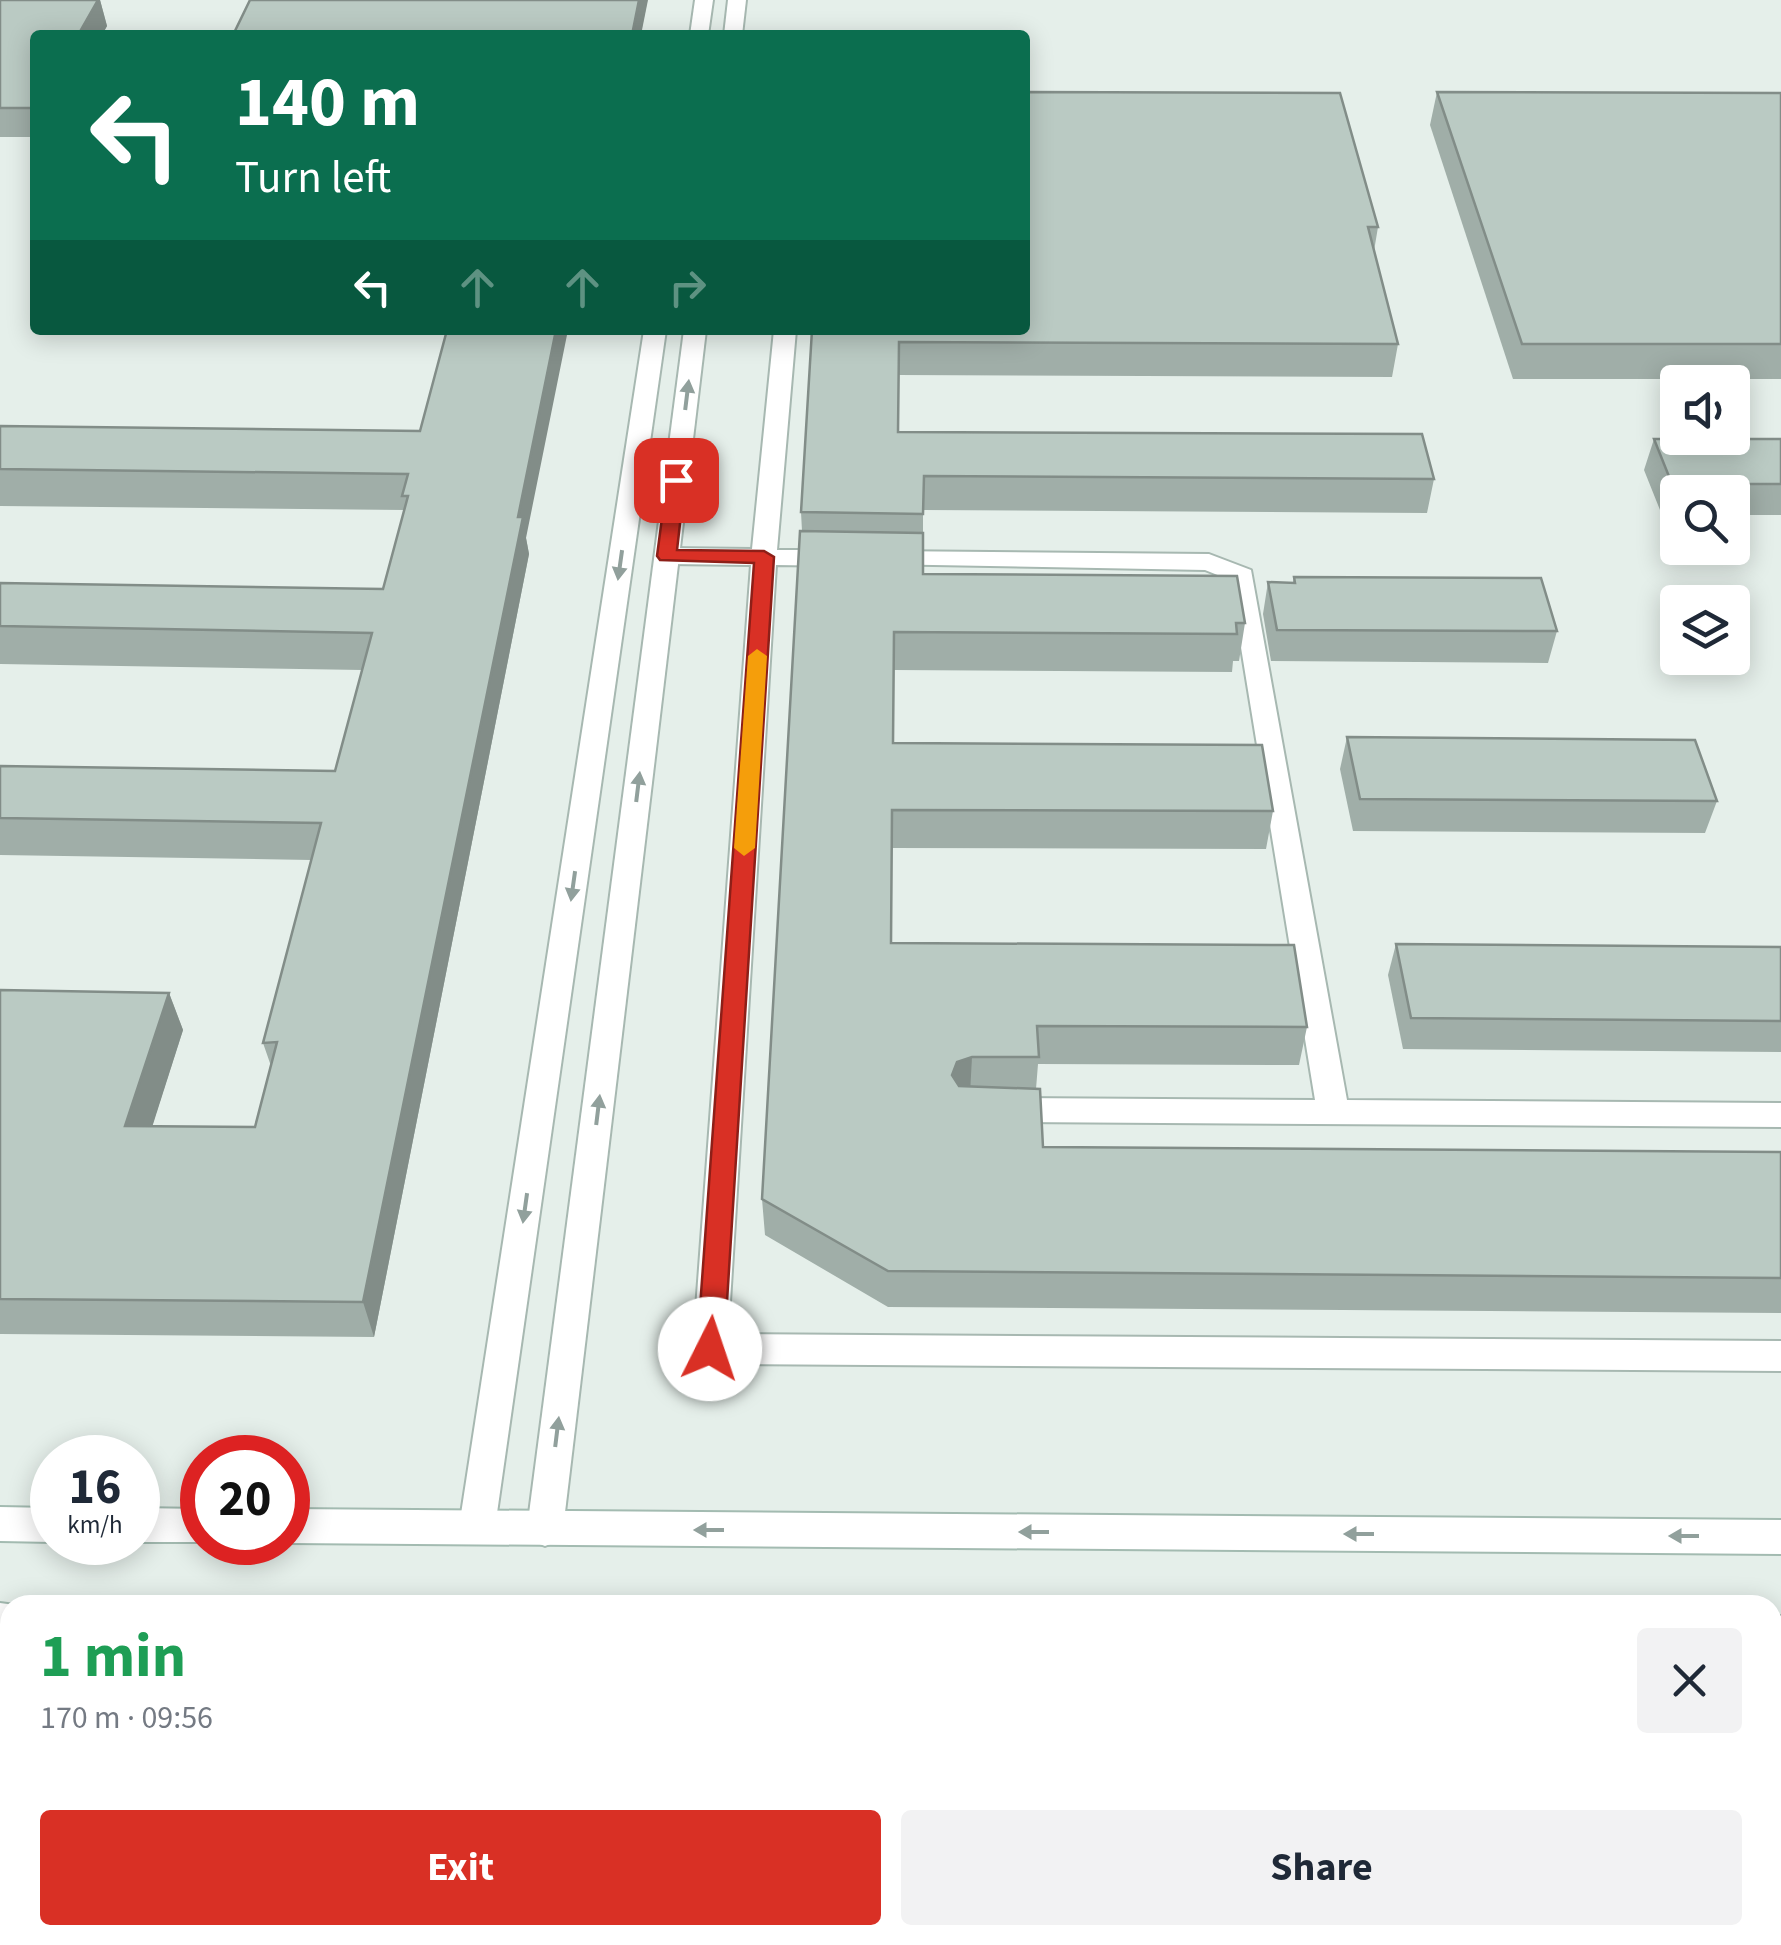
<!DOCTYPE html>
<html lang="en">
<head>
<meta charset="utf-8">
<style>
  body { margin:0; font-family:"Source Sans 3",sans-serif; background:#f2f2f3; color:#1f2937; height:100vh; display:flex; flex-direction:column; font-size:38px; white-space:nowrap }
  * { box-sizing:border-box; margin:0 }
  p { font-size:32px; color:#747a83 }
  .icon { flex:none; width:55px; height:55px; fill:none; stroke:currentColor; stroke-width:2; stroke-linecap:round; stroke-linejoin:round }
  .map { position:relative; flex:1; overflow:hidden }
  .details { position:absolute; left:0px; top:1595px; width:1782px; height:350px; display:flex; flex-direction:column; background:#fff; border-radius:30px 30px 0 0; box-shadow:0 5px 25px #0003 }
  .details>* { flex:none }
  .guide { position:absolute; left:30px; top:30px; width:1000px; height:305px; border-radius:10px; box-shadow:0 5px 25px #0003; background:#0b6e4f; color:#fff; overflow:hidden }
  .buttons { position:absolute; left:1660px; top:365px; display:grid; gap:20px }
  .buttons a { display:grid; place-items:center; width:90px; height:90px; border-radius:10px; background:#fff; box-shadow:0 5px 25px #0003; font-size:50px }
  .speed { position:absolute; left:30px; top:1435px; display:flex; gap:20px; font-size:50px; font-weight:700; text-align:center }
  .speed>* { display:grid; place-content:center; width:130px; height:130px; border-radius:50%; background:#fff; box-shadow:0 5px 25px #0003; line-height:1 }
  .speed small { font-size:25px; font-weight:400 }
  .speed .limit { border:15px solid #d22; background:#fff; color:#111 }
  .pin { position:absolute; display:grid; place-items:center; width:85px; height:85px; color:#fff; margin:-42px; border-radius:20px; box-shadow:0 5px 15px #0006 }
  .me { position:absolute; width:110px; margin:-55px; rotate:4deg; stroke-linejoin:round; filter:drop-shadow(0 0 8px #0008) }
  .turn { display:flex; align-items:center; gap:35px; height:210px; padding:0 40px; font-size:45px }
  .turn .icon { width:130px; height:130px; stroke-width:2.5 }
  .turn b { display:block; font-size:70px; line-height:85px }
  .lanes { display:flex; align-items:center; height:95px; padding:0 40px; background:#0003; justify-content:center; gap:50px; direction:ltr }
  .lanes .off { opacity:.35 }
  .round { display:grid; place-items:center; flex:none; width:105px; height:105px; border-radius:10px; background:#f2f2f3 }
  .summary { display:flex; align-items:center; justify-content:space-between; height:170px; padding:0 40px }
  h1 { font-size:60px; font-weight:700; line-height:75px; color:#1e9e55 }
  .action { display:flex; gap:20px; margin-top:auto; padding:20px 40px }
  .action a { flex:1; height:115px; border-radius:10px; background:#d93025; color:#fff; font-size:40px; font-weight:700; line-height:115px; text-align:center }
  .action a+a { background:#f2f2f3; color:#1f2937 }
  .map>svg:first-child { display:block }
</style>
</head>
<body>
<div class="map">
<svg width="1781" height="1945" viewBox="0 0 1781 1945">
  <rect width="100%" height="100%" fill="#e5efea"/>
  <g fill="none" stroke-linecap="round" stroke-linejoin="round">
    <!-- service casing -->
    <g stroke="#a7b8b1" stroke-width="4">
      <g id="service">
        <path d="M 774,330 L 796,330 L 777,550 L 839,550 L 851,558 L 839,566 L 776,565 L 728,1334 L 1781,1341 L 1781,1371 L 710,1364 L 698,1360 L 693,1349 L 751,565 L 667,564 L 655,556 L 667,548 L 752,549 Z"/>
        <path d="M 885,551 L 1209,554 L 1251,570 L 1347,1100 L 1781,1103 L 1781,1127 L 1003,1122 L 992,1119 L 987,1110 L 992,1101 L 1003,1098 L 1315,1100 L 1230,580 L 1205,570 L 876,564 L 873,559 Z"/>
      </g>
    </g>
    <!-- tertiary casing -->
    <g stroke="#a7b8b1" stroke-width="4">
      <g id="tertiary">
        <path d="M 695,0 L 713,0 L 708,35 L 690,35 Z"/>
        <path d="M 728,0 L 746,0 L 742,35 L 724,35 Z"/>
        <path d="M 644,330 L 666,330 L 495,1527 L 490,1539 L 477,1544 L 464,1539 L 459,1527 Z"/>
        <path d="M 684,330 L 706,330 L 563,1529 L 558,1541 L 545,1546 L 532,1541 L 527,1529 Z"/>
        <path d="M 405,1935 L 447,1935 L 446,1945 L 404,1945 Z"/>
      </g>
    </g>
    <!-- secondary casing -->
    <g stroke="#a3bbb1" stroke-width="4">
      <g id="secondary">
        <path d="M 0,1507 L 52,1508 L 52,1542 L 0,1541 Z"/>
        <path d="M 138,1508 L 202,1509 L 203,1542 L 138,1542 Z"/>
        <path d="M 288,1509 L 1781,1520 L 1781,1554 L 288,1543 Z"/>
        <path d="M 0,1603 L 15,1605 L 10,1605 L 10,1639 L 0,1639 Z"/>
        <path d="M 1772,1615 L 1781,1616 L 1781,1652 L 1772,1651 Z"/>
      </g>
    </g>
    <!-- service -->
    <use href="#service" fill="#fff" fill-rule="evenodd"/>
    <!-- tertiary -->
    <use href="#tertiary" fill="#fff" fill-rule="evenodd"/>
    <!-- secondary -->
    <use href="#secondary" fill="#fff" fill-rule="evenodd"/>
  </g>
  <!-- wall -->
  <g fill="#a0aea8">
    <path d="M 0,0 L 100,0 L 107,26 L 102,35 L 35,35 L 35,137 L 0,137 Z"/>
    <path d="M 1025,92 L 1378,227 L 1374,251 L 1398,344 L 1392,377 L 898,375 L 898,432 L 1434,479 L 1427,513 L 923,510 L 923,574 L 1245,623 L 1239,661 L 1233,661 L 1232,672 L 894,670 L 893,743 L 1273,811 L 1266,849 L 892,848 L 891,943 L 1307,1027 L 1299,1065 L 1038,1064 L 1036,1089 L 1043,1147 L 1781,1152 L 1781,1313 L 888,1307 L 765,1235 L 762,1199 L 802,531 L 801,512 Z"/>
    <path d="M 1437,92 L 1781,93 L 1781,379 L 1513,379 L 1430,125 Z"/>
    <path d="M 0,426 L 420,431 L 526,538 L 529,554 L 374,1337 L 0,1334 L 0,990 L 169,993 L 183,1030 L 152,1126 L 255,1127 L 271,1066 L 263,1043 L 311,860 L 0,855 L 0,766 L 335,771 L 362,670 L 0,664 L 0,583 L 383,589 L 404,510 L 0,506 Z"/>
    <path d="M 1654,439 L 1781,439 L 1781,515 L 1732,515 L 1732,492 L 1678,492 L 1678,515 L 1662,515 L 1644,470 Z"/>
    <path d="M 1294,577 L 1557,631 L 1548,663 L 1271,661 L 1263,614 L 1268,582 L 1293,583 Z"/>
    <path d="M 1347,737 L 1717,801 L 1705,833 L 1353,831 L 1340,769 Z"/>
    <path d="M 1396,944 L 1781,947 L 1781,1052 L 1403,1049 L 1388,975 Z"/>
    <rect x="1772" y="1745" width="9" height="164"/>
  </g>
  <!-- shaded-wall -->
  <g fill="#828d88">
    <path d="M 79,0 L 100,0 L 107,26 L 102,35 L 78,35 Z"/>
    <path d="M 639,0 L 648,0 L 641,35 L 632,35 Z"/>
    <path d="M 556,330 L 568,330 L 526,538 L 529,554 L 374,1337 L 363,1302 L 518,517 Z"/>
    <path d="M 169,993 L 183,1030 L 141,1162 L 125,1126 Z"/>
    <path d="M 972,1057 L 970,1094 L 956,1099 L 952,1075 L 957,1062 Z"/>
    <path d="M 266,1935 L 288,1935 L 286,1945 L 264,1945 Z"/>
  </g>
  <!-- building -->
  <g fill="#bacac3" stroke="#828d88" stroke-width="2.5">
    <path d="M 0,0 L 98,0 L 78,35 L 35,35 L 35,108 L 0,108 Z"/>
    <path d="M 250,0 L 639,0 L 632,35 L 233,35 Z"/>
    <path d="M 1025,92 L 1340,93 L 1378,227 L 1368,227 L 1398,344 L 899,342 L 898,432 L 1422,434 L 1434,479 L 924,476 L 923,514 L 801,512 L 812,330 L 1025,330 Z"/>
    <path d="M 1437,92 L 1781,93 L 1781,344 L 1522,344 Z"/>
    <path d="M 447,330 L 556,330 L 518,517 L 523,517 L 363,1302 L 0,1299 L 0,990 L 169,993 L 125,1126 L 255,1127 L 277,1042 L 263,1043 L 321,823 L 0,818 L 0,766 L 335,771 L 372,633 L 0,626 L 0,583 L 383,589 L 408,496 L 402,496 L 408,474 L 0,469 L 0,426 L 420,431 Z"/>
    <path d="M 1654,439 L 1781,439 L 1781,484 L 1672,484 Z"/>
    <path d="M 800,531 L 923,533 L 923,574 L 1237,576 L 1245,623 L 1236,623 L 1237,634 L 894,632 L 893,743 L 1262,745 L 1273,811 L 892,810 L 891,943 L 1294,945 L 1307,1027 L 1037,1026 L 1039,1057 L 972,1057 L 957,1062 L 952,1075 L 959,1086 L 1040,1089 L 1043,1147 L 1781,1152 L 1781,1278 L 888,1271 L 762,1199 Z"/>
    <path d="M 1294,577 L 1541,578 L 1557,631 L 1277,630 L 1268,582 L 1295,583 Z"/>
    <path d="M 1347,737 L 1695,740 L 1717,801 L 1360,799 Z"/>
    <path d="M 1396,944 L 1781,947 L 1781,1021 L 1411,1018 Z"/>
    <path d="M 1772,1745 L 1781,1745 L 1781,1880 L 1772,1879 Z"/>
    <path d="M 0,1865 L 10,1866 L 10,1935 L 266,1935 L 264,1945 L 0,1945 Z"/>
  </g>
  <!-- one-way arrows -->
  <defs><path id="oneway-solid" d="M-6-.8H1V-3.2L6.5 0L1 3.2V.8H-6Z" transform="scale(2.5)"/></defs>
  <g fill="#91a09c">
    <use href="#oneway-solid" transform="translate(687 395) rotate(-83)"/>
    <use href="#oneway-solid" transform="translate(620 565) rotate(98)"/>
    <use href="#oneway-solid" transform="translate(638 787) rotate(-83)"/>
    <use href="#oneway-solid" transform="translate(573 886) rotate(98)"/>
    <use href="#oneway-solid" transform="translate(598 1110) rotate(-83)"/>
    <use href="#oneway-solid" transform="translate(525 1208) rotate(98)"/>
    <use href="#oneway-solid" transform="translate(557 1432) rotate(-83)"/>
    <use href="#oneway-solid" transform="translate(709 1530) rotate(-180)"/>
    <use href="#oneway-solid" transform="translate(1034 1532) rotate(-180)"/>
    <use href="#oneway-solid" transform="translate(1359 1534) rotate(-180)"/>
    <use href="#oneway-solid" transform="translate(1684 1536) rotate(-180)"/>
  </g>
  <!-- route -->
  <path fill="#d93025" stroke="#8d1f18" stroke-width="2.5" d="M 676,475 L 685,480 L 677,550 L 764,551 L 774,557 L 724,1349 L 720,1357 L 710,1360 L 701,1357 L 697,1349 L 754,563 L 660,560 L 657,556 L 667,480 Z"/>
  <!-- slow -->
  <path fill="#f59e0b" d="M 757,649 L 767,656 L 755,848 L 744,856 L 734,848 L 748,656 Z"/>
</svg>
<div class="buttons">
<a><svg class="icon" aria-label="sound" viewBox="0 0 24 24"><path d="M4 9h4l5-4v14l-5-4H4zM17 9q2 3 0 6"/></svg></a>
<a><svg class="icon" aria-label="search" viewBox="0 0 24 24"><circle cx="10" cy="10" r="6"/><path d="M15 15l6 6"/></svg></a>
<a><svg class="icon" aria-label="layers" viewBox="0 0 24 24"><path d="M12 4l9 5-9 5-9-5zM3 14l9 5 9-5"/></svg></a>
</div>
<div class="speed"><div>16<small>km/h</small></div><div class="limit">20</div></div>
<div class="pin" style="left:676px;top:480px;background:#d93025"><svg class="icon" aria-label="arrive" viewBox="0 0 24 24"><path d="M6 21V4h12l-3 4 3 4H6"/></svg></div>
<svg class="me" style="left:710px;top:1349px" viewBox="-20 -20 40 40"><circle r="19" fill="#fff"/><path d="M0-13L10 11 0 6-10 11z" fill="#d93025"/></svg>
<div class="guide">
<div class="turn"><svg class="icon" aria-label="left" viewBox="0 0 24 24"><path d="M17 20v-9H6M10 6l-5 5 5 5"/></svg><div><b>140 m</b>Turn left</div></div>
<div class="lanes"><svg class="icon" aria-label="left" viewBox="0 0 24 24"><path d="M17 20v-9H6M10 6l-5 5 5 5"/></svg><svg class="icon off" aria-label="ahead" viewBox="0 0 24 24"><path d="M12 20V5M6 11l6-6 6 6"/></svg><svg class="icon off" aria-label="ahead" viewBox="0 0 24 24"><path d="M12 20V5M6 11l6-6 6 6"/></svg><svg class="icon off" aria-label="right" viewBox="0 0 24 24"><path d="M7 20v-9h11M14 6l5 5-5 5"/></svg></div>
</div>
<section class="details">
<div class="summary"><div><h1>1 min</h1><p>170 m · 09:56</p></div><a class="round"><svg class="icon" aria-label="close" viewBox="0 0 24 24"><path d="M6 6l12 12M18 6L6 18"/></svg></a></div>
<div class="action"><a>Exit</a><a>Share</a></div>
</section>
</div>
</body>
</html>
